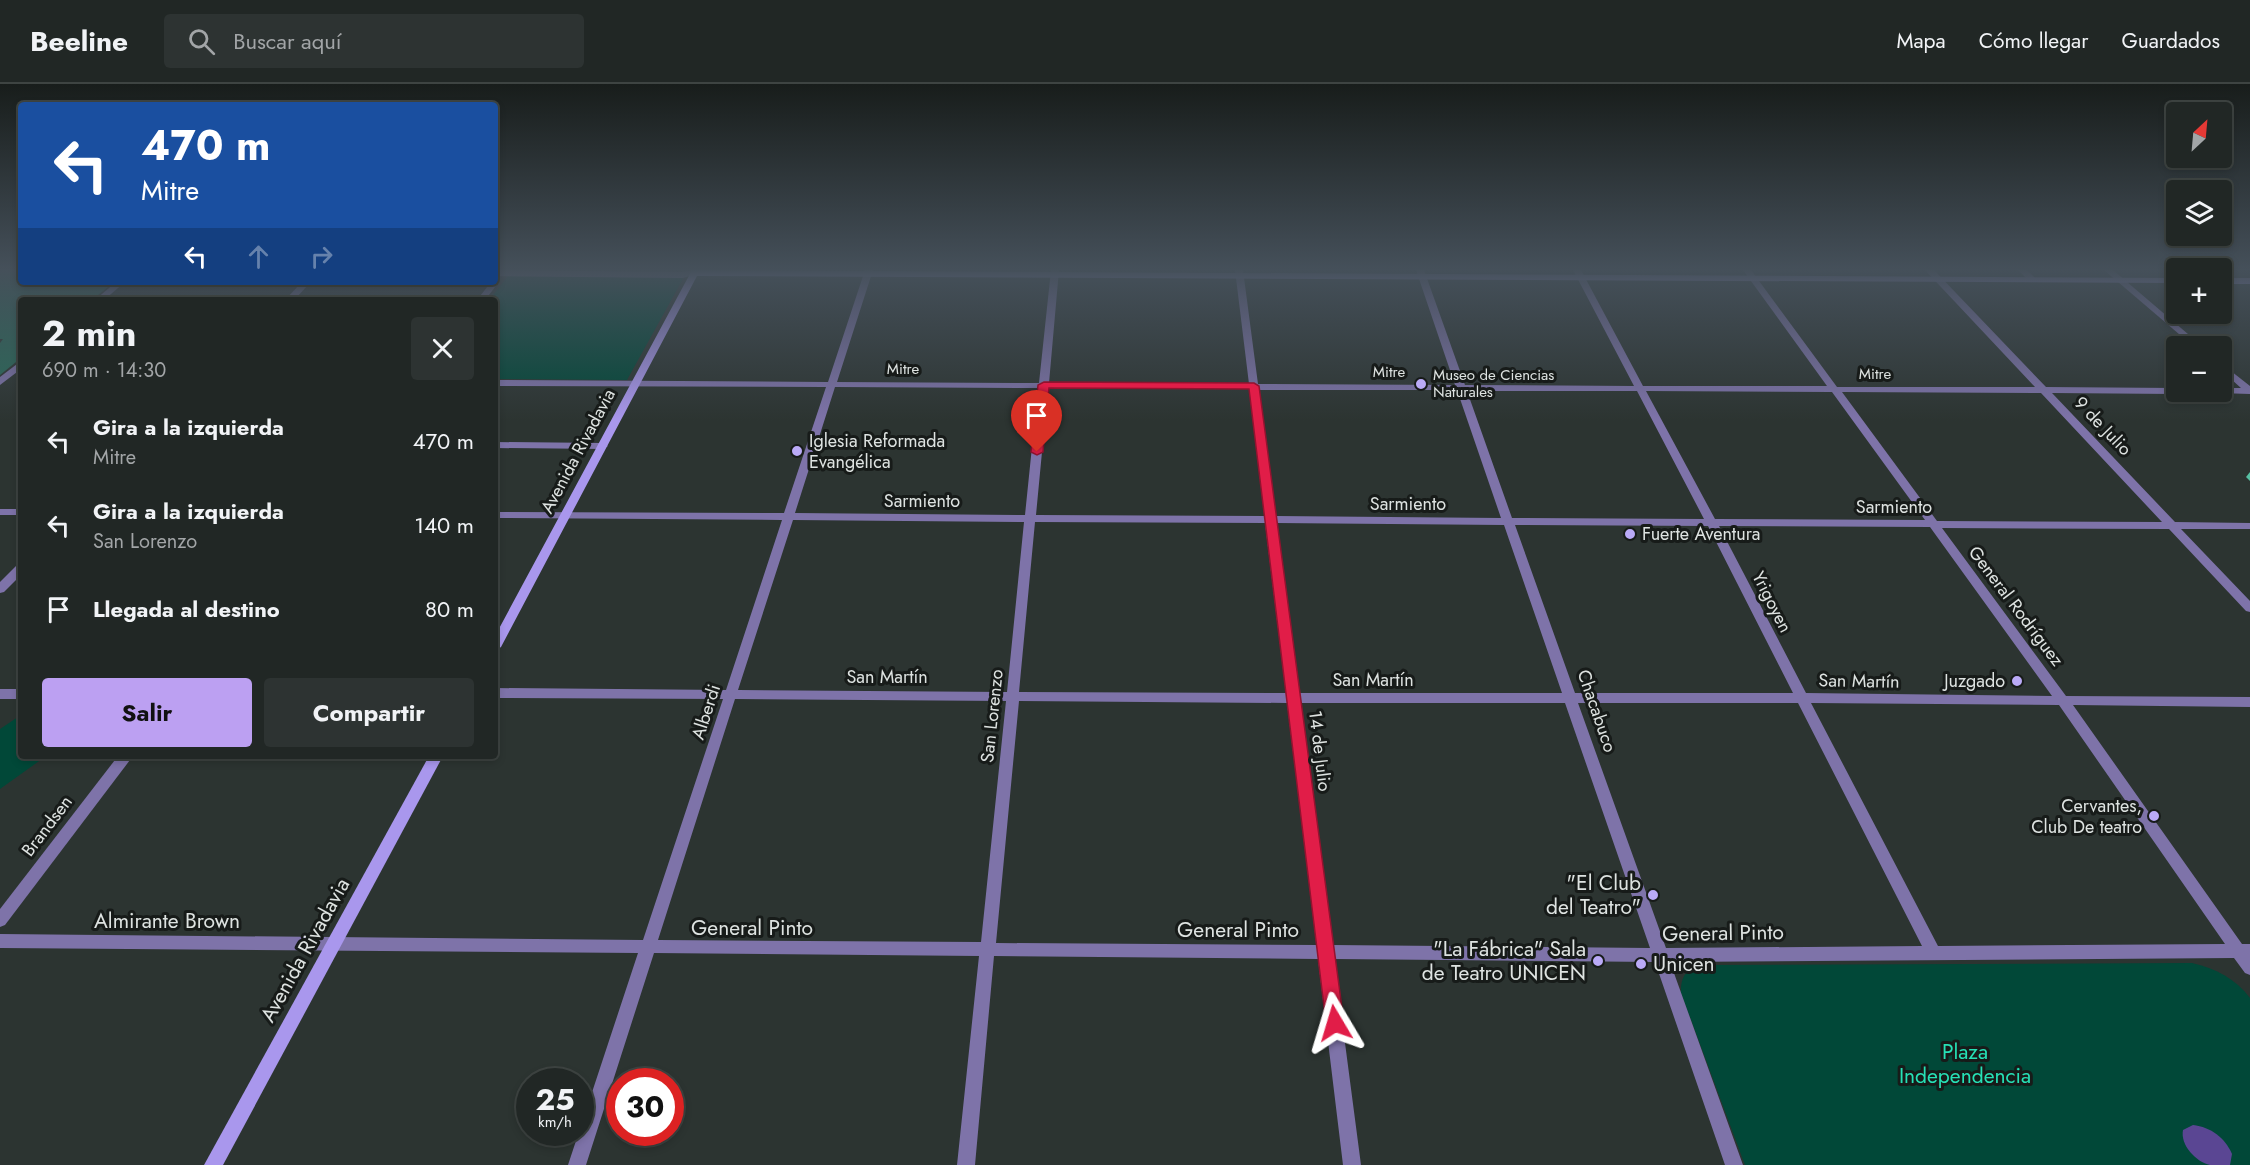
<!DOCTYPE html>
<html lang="es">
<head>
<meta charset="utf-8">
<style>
  body { margin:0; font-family:Jost,sans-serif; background:#2d3332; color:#f1f3f6; height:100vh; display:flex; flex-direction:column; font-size:22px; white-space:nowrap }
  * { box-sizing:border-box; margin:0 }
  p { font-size:20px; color:#a2a5a7 }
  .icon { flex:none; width:33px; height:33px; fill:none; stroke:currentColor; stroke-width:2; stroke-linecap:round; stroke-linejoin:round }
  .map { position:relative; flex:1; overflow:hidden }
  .sheet { position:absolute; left:18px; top:213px; width:480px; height:462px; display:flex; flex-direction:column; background:#212725; border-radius:6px; box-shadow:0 3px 9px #0003,0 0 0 2px #3e4442 }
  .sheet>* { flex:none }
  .hud { position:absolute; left:18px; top:18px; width:480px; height:183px; border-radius:6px; box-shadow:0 3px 9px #0003,0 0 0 2px #3e4442; background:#1a4fa0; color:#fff; overflow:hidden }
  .needle { width:39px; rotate:26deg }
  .controls { position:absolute; left:2166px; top:18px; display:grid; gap:12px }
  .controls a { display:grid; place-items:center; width:66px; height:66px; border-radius:6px; background:#212725; box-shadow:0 3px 9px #0003,0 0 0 2px #3e4442; font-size:30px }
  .speed { position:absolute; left:516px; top:984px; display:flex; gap:12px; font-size:30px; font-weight:700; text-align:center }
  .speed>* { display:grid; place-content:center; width:78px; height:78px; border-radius:50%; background:#212725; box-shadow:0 3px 9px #0003,0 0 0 2px #3e4442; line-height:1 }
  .speed small { font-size:15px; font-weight:400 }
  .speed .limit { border:9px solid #d22; background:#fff; color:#111 }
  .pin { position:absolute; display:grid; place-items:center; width:51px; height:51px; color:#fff; margin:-62px -26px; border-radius:50% 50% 50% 0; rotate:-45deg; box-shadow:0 0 6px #0007 }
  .pin .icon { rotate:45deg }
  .me { position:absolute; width:66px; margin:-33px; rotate:353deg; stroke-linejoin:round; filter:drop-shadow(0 0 4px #0008) }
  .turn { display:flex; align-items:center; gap:21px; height:126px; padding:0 24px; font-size:27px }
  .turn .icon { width:78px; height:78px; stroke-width:2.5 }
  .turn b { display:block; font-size:42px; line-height:51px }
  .lanes { display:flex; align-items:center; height:57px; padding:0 24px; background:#0003; justify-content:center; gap:30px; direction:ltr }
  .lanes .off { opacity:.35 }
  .round { display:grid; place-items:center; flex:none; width:63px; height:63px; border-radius:6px; background:#2d3332 }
  .summary { display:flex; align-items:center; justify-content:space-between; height:102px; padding:0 24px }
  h1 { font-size:36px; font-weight:700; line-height:45px }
  .primary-button { display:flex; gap:12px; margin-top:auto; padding:12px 24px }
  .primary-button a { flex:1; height:69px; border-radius:6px; background:#bca0f2; color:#111; font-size:24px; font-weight:700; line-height:69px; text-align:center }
  .primary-button a+a { background:#2d3332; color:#f1f3f6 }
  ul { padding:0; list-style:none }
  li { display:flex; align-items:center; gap:18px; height:84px; padding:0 24px }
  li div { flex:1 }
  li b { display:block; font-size:22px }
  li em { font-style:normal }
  header { display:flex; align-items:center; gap:36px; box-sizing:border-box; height:84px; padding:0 30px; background:#212725; border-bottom:2px solid #3e4442 }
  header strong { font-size:28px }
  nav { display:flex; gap:33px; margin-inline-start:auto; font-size:21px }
  .search { width:420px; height:54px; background:#2d3332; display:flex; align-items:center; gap:15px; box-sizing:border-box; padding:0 21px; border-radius:6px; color:#a2a5a7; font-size:22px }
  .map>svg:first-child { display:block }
</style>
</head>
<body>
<header>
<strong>Beeline</strong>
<div class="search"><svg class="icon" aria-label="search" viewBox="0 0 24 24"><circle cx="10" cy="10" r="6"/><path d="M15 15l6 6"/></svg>Buscar aquí</div>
<nav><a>Mapa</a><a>Cómo llegar</a><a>Guardados</a></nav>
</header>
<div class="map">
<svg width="2250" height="1081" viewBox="0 0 2250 1081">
  <rect width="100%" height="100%" fill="#2c3431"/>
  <!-- green -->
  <g fill="#014838">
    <path d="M 508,192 L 684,193 L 627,296 L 495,295 L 495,216 L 489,216 Z"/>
    <path d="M 21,631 L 21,672 L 119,672 L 117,675 L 42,675 L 0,705 L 0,645 Z"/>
    <path d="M 2192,879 C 2215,884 2236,895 2250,914 L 2250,1081 L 1745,1081 L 1681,909 C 1680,890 1689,883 1706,881 Z"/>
  </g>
  <!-- forest -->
  <path fill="#286a58" d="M 0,186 L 21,186 L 21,198 L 114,198 L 92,216 L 21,216 L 21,274 L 0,291 L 0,259 L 3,255 L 0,255 Z"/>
  <!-- water -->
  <path fill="#5a4693" d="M 2193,1041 C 2211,1043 2225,1054 2232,1070 L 2230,1081 C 2223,1081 2216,1081 2210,1081 C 2196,1078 2180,1061 2183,1046 Z"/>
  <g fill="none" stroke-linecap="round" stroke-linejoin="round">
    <!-- minor -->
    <g fill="#7e73a9" fill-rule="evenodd">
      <path d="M 865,186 L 873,186 L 837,298 L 1039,299 L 1051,186 L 1059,186 L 1049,299 L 1249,300 L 1235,186 L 1243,186 L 1258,300 L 1455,301 L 1416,186 L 1424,186 L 1465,301 L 1634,302 L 1573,186 L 1581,186 L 1643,302 L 1827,302 L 1743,186 L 1751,186 L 1837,303 L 2035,303 L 1925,186 L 1934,186 L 2046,303 L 2176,304 L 2176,308 L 2180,308 L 2176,310 L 2052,309 L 2175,438 L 2250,439 L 2250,445 L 2181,445 L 2250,517 L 2250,528 L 2246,527 L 2169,445 L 1942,444 L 2066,612 L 2250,613 L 2250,623 L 2073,621 L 2242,860 L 2250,860 L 2250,891 L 2245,889 L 2234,874 L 1670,878 L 1743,1081 L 1725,1081 L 1655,878 L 1334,875 L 1361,1081 L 1343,1081 L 1318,875 L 994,872 L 975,1081 L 957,1081 L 979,872 L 654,869 L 586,1081 L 568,1081 L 638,869 L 0,864 L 0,850 L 643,856 L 723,615 L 495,614 L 495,604 L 726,606 L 782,436 L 495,434 L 495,428 L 784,429 L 826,303 L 495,302 L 495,296 L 828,298 ZM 835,303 L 1038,304 L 1025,431 L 795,429 ZM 1048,305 L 1249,305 L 1265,432 L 1036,431 ZM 1259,306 L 1457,306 L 1501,434 L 1276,432 ZM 1467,307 L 1637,307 L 1704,435 L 1512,434 ZM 1646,307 L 1832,308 L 1925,436 L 1715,435 ZM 1842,308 L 2041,309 L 2162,438 L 1937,437 ZM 793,436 L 1024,438 L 1007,608 L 738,606 ZM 1035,438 L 1265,439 L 1286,609 L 1019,608 ZM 1276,439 L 1504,441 L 1562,609 L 1299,609 ZM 1515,441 L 1708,442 L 1793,609 L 1575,609 ZM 1719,442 L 1930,443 L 2052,612 L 1806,609 ZM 735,615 L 1006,617 L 981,858 L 658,856 ZM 1019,617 L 1287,619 L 1317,861 L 996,859 ZM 1300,619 L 1565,619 L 1650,864 L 1332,861 ZM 1578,619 L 1798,619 L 1922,862 L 1666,864 ZM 1811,619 L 2059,621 L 2225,860 L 1938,862 Z"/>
      <path d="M 2018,186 L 2027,186 L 2037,196 L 2030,198 Z"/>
      <path d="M 2104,186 L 2113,186 L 2202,262 L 2193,262 Z"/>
      <path d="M 495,195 L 499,198 L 485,216 L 477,216 L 491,198 L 495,198 Z"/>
      <path d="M 116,198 L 125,198 L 104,216 L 95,216 Z"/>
      <path d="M 302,198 L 311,198 L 294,216 L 285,216 Z"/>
      <path d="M 21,277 L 21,285 L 0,301 L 0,293 Z"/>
      <path d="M 2222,280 L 2250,302 L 2250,310 L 2219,309 L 2218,308 L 2222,308 L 2222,304 L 2241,304 L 2222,287 Z"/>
      <path d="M 495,358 L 603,359 L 608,362 L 603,365 L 495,364 Z"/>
      <rect x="0" y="425" width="21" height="6"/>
      <path d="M 21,480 L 21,491 L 4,508 L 0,509 L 0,498 L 17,481 Z"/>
      <rect x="0" y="605" width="21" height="10"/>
      <path d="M 118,672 L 133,672 L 5,841 L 0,843 L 0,825 Z"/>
    </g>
    <!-- tertiary -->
    <path fill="#7e73a9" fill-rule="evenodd" d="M 495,186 L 683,188 L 695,186 L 699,189 L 683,194 L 495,192 Z"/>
    <!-- secondary -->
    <g fill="#a997ed" fill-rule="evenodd">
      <path d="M 692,186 L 2176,194 L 2176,199 L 697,192 L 501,563 L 495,567 L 495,552 Z"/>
      <rect x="2222" y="194" width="28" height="6"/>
      <path d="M 429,672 L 443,672 L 223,1081 L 204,1081 Z"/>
    </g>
  </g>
  <!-- wall -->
  <path fill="#57c1a3" d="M 2250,388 L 2250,397 L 2246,393 Z"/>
  <!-- sky -->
  <linearGradient id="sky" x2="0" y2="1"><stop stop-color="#181d1b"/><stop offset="0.55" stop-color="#45505a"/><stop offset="1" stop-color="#45505a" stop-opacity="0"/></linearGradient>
  <rect width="2250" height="337" fill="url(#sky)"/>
  <!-- route -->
  <path fill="#e11d48" stroke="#92132f" stroke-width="1.5" d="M 1044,298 L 1254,299 L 1259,302 L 1344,939 L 1341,945 L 1335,947 L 1328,945 L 1326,939 L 1249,305 L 1049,304 L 1043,368 L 1037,371 L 1031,368 L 1038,301 Z"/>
  <!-- markers -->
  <g fill="#baaaf7" stroke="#171b19" stroke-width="2">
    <circle cx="1421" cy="300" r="6"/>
    <circle cx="797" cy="367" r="6"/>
    <circle cx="1630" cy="450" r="6"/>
    <circle cx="2017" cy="597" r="6"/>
    <circle cx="2154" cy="732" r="6"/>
    <circle cx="1653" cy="811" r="6"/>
    <circle cx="1598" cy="877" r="6"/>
    <circle cx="1641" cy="880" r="6"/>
  </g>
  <g text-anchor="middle" stroke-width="6" stroke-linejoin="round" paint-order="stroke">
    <!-- far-street labels -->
    <g font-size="15" fill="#dee3e1" stroke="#171b19">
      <text x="903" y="290">Mitre</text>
      <text x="1389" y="293">Mitre</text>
      <text x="1875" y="295">Mitre</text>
    </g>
    <!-- far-poi labels -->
    <g font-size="15" fill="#dee3e1" stroke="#171b19" text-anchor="start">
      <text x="1433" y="296">Museo de Ciencias<tspan x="1433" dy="17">Naturales</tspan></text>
    </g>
    <!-- street labels -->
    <g font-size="18" fill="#dee3e1" stroke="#171b19">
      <text transform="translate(2103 342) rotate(46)" y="6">9 de Julio</text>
      <text transform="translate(578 367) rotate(-62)" y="6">Avenida Rivadavia</text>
      <text x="922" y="423">Sarmiento</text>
      <text x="1408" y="426">Sarmiento</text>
      <text x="1894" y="429">Sarmiento</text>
      <text transform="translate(1772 518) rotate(63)" y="6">Yrigoyen</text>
      <text transform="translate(2016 522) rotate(53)" y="6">General Rodríguez</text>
      <text x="887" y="599">San Martín</text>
      <text x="1373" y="602">San Martín</text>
      <text transform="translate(1859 597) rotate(1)" y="6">San Martín</text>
      <text transform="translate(1597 627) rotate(71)" y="6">Chacabuco</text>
      <text transform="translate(706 628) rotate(-72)" y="6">Alberdi</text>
      <text transform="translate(992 632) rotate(-84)" y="6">San Lorenzo</text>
      <text transform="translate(1320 667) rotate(83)" y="6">14 de Julio</text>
      <text transform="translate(47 742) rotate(-53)" y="6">Brandsen</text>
    </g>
    <!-- poi labels -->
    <g font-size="18" fill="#dee3e1" stroke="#171b19" text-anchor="start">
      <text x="809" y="363">Iglesia Reformada<tspan x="809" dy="21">Evangélica</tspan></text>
      <text x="1642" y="456">Fuerte Aventura</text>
      <text x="2005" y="603" text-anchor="end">Juzgado</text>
      <text x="2142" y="728" text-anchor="end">Cervantes,<tspan x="2142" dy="21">Club De teatro</tspan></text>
    </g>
    <!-- near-poi labels -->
    <g font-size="21" fill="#dee3e1" stroke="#171b19" text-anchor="end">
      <text x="1641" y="806">"El Club<tspan x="1641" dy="24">del Teatro"</tspan></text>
      <text x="1586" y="872">"La Fábrica" Sala<tspan x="1586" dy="24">de Teatro UNICEN</tspan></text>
      <text x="1653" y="887" text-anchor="start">Unicen</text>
    </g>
    <!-- near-street labels -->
    <g font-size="21" fill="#dee3e1" stroke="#171b19">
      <text x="167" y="844">Almirante Brown</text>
      <text x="752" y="851">General Pinto</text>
      <text x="1238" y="853">General Pinto</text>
      <text transform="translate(1723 849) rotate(-1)" y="7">General Pinto</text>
      <text transform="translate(305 866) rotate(-61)" y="7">Avenida Rivadavia</text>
    </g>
    <!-- near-park labels -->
    <g font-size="21" fill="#26e1b6" stroke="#171b19">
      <text x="1965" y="975">Plaza<tspan x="1965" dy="24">Independencia</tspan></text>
    </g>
  </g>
</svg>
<div class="controls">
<a><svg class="needle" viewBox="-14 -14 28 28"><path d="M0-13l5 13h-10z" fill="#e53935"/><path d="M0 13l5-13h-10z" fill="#a2a5a7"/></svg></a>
<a><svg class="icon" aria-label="layers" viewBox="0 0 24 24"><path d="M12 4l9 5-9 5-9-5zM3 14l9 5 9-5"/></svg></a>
<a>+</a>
<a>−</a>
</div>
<div class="speed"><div>25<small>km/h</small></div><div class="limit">30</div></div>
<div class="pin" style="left:1037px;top:368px;background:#d93025"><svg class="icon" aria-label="arrive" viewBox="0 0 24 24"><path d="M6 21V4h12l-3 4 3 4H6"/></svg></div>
<svg class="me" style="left:1335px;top:939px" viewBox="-20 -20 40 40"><path d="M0-17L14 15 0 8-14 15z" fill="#e11d48" stroke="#fff" stroke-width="4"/></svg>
<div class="hud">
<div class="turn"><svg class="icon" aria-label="left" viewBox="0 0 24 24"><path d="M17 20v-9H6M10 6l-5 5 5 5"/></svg><div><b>470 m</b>Mitre</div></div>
<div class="lanes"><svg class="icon" aria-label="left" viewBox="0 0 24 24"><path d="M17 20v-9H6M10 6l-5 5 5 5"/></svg><svg class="icon off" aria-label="ahead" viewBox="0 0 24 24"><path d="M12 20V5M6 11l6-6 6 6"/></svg><svg class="icon off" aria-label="right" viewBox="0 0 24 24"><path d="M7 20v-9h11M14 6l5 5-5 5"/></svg></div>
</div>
<section class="sheet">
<div class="summary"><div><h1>2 min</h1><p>690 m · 14:30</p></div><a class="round"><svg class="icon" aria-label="close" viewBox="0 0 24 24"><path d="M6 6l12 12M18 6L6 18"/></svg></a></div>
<ul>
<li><svg class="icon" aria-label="left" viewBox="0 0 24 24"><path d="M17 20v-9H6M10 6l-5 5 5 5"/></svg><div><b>Gira a la izquierda</b><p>Mitre</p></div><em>470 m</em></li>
<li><svg class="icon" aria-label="left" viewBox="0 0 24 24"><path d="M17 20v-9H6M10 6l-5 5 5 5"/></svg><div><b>Gira a la izquierda</b><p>San Lorenzo</p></div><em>140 m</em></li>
<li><svg class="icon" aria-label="arrive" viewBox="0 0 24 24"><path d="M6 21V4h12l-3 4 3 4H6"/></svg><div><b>Llegada al destino</b></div><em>80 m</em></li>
</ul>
<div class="primary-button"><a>Salir</a><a>Compartir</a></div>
</section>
</div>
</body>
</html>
